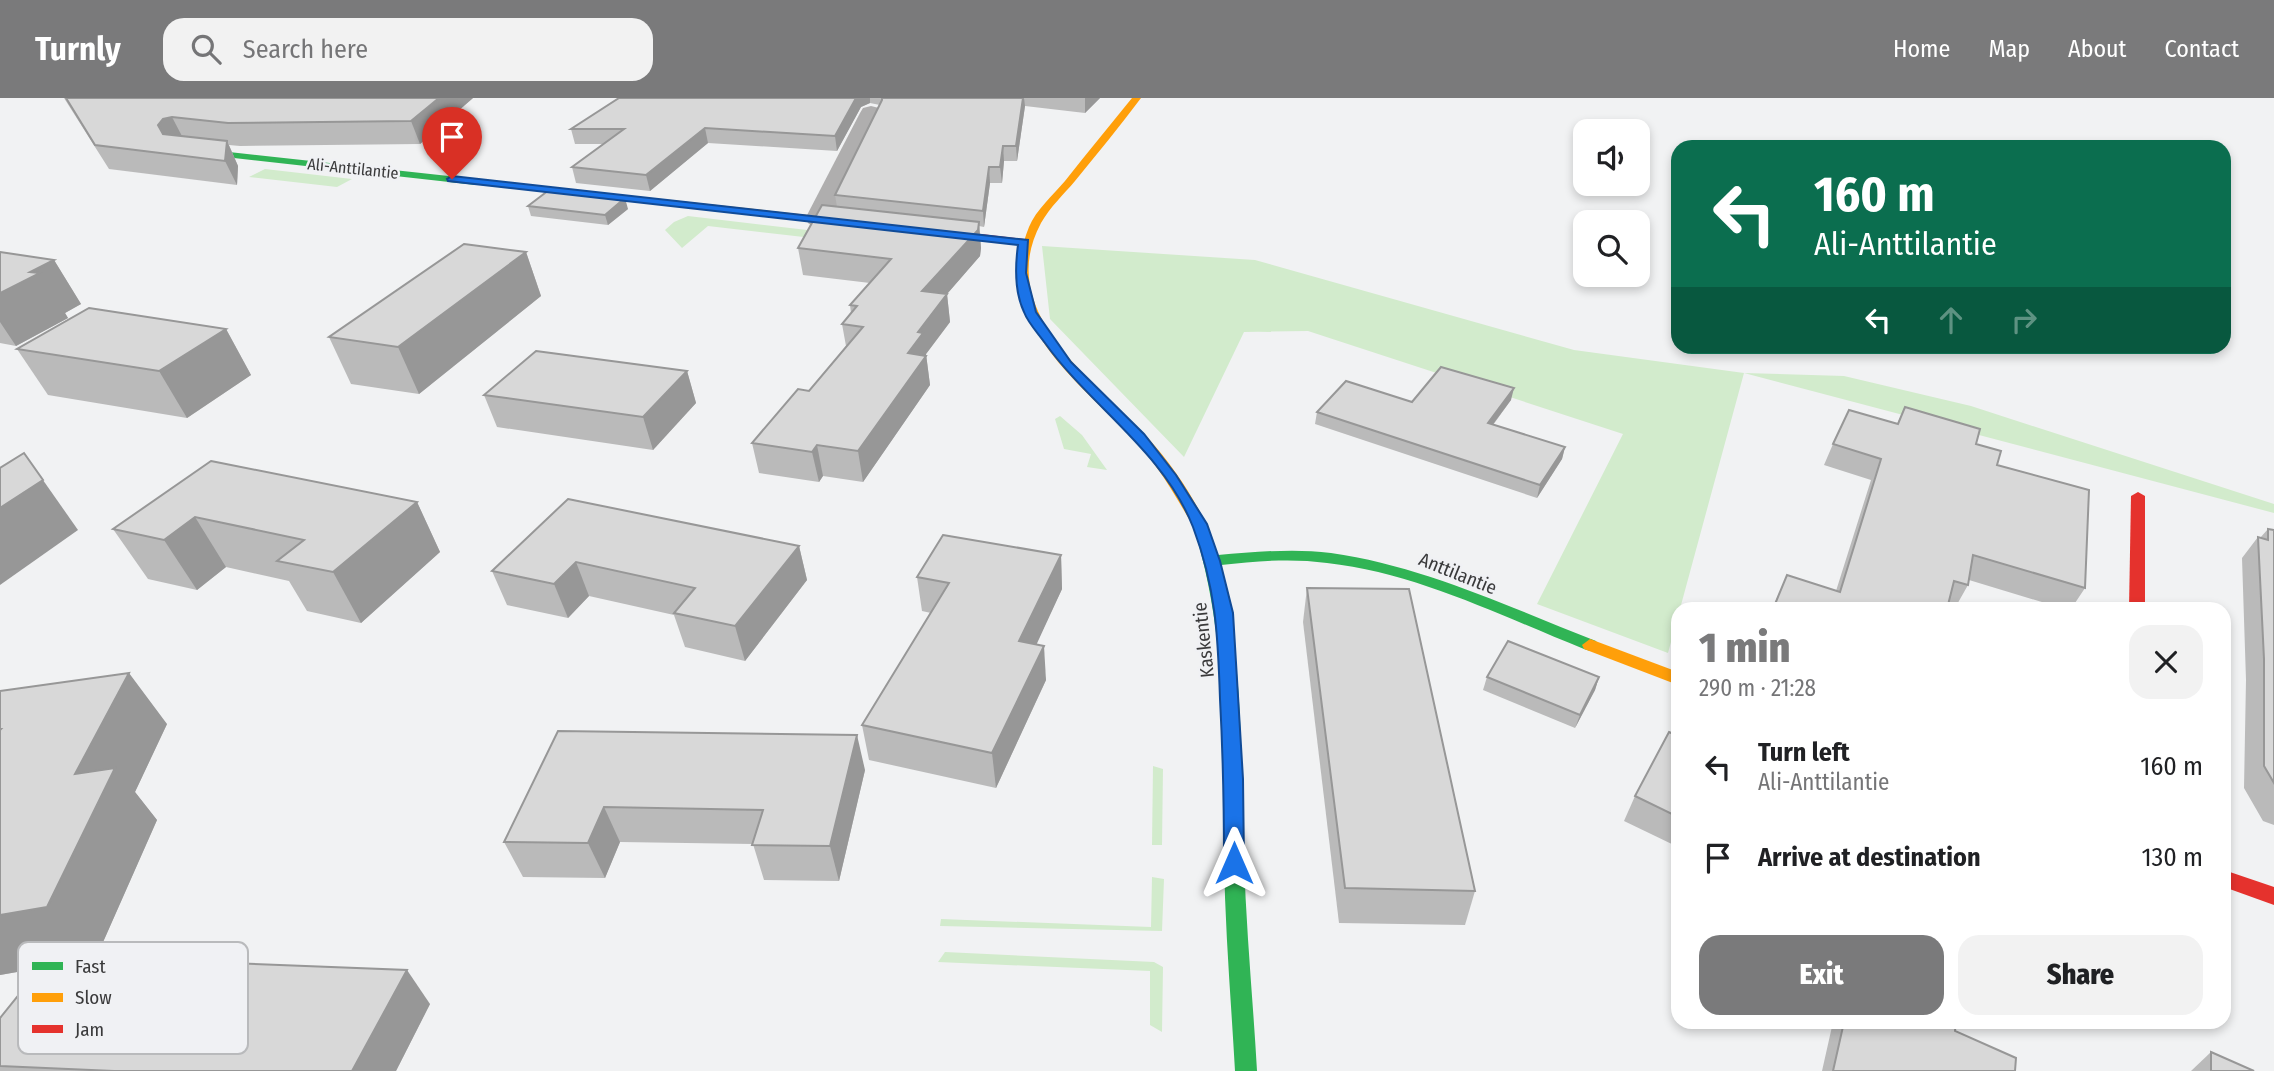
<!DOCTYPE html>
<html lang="en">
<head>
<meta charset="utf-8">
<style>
  body { margin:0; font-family:"Fira Sans Condensed",sans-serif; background:#f2f2f2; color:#202124; height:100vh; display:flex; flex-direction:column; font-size:26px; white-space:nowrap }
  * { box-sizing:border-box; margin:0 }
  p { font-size:23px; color:#757577 }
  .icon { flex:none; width:38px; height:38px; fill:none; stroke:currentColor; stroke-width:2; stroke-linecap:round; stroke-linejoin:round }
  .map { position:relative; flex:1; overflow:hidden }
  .details { position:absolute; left:1671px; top:504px; width:560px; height:427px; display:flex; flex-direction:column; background:#fff; border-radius:21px; box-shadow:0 4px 10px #0003 }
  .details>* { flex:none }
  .hud { position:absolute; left:1671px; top:42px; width:560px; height:214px; border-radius:21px; box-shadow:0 4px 10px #0003; background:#0b6e4f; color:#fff; overflow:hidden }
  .tools { position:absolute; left:1573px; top:21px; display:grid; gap:14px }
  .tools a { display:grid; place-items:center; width:77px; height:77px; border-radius:14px; background:#fff; box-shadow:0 4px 10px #0003; font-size:35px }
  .pin { position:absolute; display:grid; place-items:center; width:60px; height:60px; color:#fff; margin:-72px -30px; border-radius:50% 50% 50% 0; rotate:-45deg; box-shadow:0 0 7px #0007 }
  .pin .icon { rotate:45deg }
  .me { position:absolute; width:77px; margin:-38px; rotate:0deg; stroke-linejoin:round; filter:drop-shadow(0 0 5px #0008) }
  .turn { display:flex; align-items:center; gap:24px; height:147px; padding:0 28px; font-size:32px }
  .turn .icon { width:91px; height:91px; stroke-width:2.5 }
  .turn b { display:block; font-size:49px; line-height:60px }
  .lanes { display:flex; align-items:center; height:66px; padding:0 28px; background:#0003; justify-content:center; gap:35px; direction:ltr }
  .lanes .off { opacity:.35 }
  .round { display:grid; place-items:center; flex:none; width:74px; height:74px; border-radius:21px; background:#f2f2f2 }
  .summary { display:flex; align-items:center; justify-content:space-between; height:119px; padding:0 28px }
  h1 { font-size:42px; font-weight:800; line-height:52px; color:#7a7a7b }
  .action { display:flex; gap:14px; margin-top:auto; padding:14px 28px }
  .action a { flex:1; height:80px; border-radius:21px; background:#7a7a7b; color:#fff; font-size:28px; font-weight:800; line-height:80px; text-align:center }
  .action a+a { background:#f2f2f2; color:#202124 }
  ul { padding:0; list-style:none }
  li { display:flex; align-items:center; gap:21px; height:91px; padding:0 28px }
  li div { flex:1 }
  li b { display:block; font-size:26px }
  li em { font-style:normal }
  header { display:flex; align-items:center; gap:42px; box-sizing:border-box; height:98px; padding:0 35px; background:#7a7a7b; color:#fff }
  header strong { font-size:33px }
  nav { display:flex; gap:38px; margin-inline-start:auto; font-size:24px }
  .search { width:490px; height:63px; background:#f2f2f2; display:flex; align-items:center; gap:18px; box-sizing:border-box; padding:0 24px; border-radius:21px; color:#757577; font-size:26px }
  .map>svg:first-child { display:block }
</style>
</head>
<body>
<header>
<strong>Turnly</strong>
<div class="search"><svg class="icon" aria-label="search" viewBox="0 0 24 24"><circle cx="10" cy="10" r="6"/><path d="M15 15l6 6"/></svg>Search here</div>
<nav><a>Home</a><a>Map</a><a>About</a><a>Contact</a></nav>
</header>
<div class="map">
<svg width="2274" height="973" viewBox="0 0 2274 973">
  <rect width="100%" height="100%" fill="#f1f2f3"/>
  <!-- green -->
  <g fill="#d2ebcc">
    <path d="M 265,71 L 352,81 L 337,89 L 249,79 Z"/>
    <path d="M 688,118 L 902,143 L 900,150 L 708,128 L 682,150 L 665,132 L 674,124 Z"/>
    <path d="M 1042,148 L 1255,162 L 1574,252 L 1744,275 L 1844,278 L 1971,308 L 2274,406 L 2274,415 L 1744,275 L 1668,555 L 1537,506 L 1623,336 L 1308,233 L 1244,234 L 1184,359 L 1050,221 Z"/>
    <path d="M 1060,318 L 1082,337 L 1107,372 L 1087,369 L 1091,356 L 1064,351 L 1055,321 Z"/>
    <path d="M 1153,668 L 1163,671 L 1162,747 L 1152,747 Z"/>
    <path d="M 1152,779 L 1164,781 L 1162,833 L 940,828 L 941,821 L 1151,829 Z"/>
    <path d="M 945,854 L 1154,864 L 1163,869 L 1162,934 L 1150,927 L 1150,873 L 938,864 Z"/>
  </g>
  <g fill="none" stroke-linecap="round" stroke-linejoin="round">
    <!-- street -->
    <path fill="#afaeae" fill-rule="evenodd" d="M 871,8 L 879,10 L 882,15 L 831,121 L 827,126 L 818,129 L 809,126 L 805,121 L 860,15 L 863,10 Z"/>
    <!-- fast -->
    <g fill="#30b455" fill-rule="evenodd">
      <path d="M 184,49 L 476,81 L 481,84 L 476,87 L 181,54 L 181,50 Z"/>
      <path d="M 1200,423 L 1207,428 L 1218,457 C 1255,454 1293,450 1331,455 C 1423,468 1509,509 1596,543 L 1598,547 L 1590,553 L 1584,551 C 1501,518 1417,475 1327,465 C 1292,460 1256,463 1221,467 C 1243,564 1241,661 1244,760 C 1246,831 1253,902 1257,973 L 1235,973 C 1231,902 1225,831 1224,760 C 1223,648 1228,536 1193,428 Z"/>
    </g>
    <!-- slow -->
    <g fill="#ff9f0a" fill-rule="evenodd">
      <path d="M 1132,0 L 1141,0 C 1120,28 1097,56 1075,83 C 1064,96 1050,109 1041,125 C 993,214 1096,284 1148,340 C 1172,367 1192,396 1207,428 L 1200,433 L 1195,431 C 1178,403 1164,376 1142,351 C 1086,287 989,227 1029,129 C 1036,112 1053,97 1065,83 C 1087,55 1110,27 1132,0 Z"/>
      <path d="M 476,81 L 865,123 L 870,126 L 865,129 L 472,86 L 472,82 Z"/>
      <path d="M 1590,541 L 1678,574 L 1678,587 L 1584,551 L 1582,547 Z"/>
    </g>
    <!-- jam -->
    <g fill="#e5322d" fill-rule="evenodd">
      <path d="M 929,130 L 1024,141 L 1029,144 L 1024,147 L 925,135 L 924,133 Z"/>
      <path d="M 2138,394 L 2145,398 L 2145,511 L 2129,511 L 2131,398 Z"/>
      <path d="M 2224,772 L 2274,789 L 2274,807 L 2224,789 Z"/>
    </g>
  </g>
  <!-- wall -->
  <g fill="#bababa">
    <path d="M 64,0 L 473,0 L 420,46 L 240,48 L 229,47 L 238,68 L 237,87 L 109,71 Z"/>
    <path d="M 619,0 L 1100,0 L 1085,15 L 1025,8 L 1017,63 L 1004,63 L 1002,85 L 990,85 L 984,129 L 979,128 L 981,150 L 980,158 L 947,196 L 950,224 L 926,256 L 930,287 L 863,384 L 823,378 L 819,384 L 759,375 L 752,345 L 809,293 L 846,248 L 842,226 L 851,215 L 850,207 L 870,185 L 803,177 L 798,150 L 837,109 L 835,97 L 880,7 L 870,5 L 861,9 L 837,53 L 708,45 L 650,93 L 576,85 L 572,69 L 603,46 L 575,46 L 571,31 Z"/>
    <path d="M 528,108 L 628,111 L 608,127 L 531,118 Z"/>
    <path d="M 0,154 L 54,162 L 81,206 L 65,215 L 68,220 L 16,248 L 0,245 Z"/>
    <path d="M 526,154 L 541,198 L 419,296 L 351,286 L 329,239 Z"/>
    <path d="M 226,231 L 251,277 L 187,320 L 48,297 L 17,251 Z"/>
    <path d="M 687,273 L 696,305 L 653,352 L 497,329 L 484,297 Z"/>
    <path d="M 1511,302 L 1493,327 L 1565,349 L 1562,361 L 1537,400 L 1315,326 L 1317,314 L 1412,304 Z"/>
    <path d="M 1905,309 L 1976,346 L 1997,367 L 2085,490 L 2071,511 L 2065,511 L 1969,482 L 1968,487 L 1955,510 L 1948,507 L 1947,511 L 1772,511 L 1787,477 L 1836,493 L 1871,382 L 1824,367 L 1833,346 L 1897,326 Z"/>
    <path d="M 211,363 L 417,404 L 440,454 L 361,525 L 307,513 L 289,483 L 226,469 L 197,492 L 148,481 L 113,431 Z"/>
    <path d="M 568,401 L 799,448 L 807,482 L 745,563 L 685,549 L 674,517 L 589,498 L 568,520 L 507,507 L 492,473 Z"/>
    <path d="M 2268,431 L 2274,432 L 2274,727 L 2263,723 L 2244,690 L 2246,582 L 2242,460 L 2258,439 L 2260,440 Z"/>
    <path d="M 1061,457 L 1062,491 L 1036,546 L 1046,582 L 996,690 L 869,662 L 862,627 L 931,515 L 922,513 L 917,479 Z"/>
    <path d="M 1307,490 L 1475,793 L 1465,827 L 1339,825 L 1303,524 Z"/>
    <path d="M 1487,579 L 1599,579 L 1595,592 L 1575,630 L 1483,592 Z"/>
    <path d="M 0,593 L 167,626 L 135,694 L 157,722 L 96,860 L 430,906 L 396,973 L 0,973 L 0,920 L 40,870 L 0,877 Z"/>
    <path d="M 558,633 L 865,672 L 839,783 L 764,782 L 753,746 L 620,744 L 605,780 L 523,779 L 504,744 Z"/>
    <path d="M 1678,638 L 1678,749 L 1624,723 L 1635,698 Z"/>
    <path d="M 1833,924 L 1956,924 L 1955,933 L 2015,973 L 1822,973 Z"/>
    <path d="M 2211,954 L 2254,973 L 2191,973 Z"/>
  </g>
  <!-- shaded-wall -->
  <g fill="#979797">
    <path d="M 439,0 L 473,0 L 420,46 L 411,23 Z"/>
    <path d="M 856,0 L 870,0 L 870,5 L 861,9 L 837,53 L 835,38 Z"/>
    <path d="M 1023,0 L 1024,0 L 1025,8 L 1017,63 L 1016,48 Z"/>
    <path d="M 1085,0 L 1100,0 L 1085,15 Z"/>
    <path d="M 172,19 L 184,42 L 170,50 L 158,27 L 163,21 Z"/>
    <path d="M 705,30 L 708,45 L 650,93 L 646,77 Z"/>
    <path d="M 227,43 L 238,68 L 237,87 L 225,63 Z"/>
    <path d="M 1003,48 L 1004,63 L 1002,85 L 1000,69 Z"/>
    <path d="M 989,69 L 990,85 L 984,129 L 983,113 Z"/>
    <path d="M 625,100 L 628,111 L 608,127 L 605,117 Z"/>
    <path d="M 979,124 L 981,150 L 980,158 L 947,196 L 950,224 L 926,256 L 930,287 L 863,384 L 858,353 L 908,255 L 918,234 L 922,193 Z"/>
    <path d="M 526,154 L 541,198 L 419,296 L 398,249 Z"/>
    <path d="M 54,162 L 81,206 L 65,215 L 68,220 L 16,248 L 0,224 L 0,195 L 30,174 Z"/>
    <path d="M 226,231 L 251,277 L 187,320 L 159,273 Z"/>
    <path d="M 687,273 L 696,305 L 653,352 L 643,319 Z"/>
    <path d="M 1514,290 L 1511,302 L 1485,337 L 1488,325 Z"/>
    <path d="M 817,347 L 823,378 L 819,384 L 812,354 Z"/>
    <path d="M 1565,349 L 1562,361 L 1537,400 L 1540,387 Z"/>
    <path d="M 24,355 L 78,432 L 0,487 L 0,410 Z"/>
    <path d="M 417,404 L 440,454 L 361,525 L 333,474 Z"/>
    <path d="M 195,419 L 226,469 L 197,492 L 164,442 Z"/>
    <path d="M 799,448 L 807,482 L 745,563 L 735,528 Z"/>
    <path d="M 1061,457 L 1062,491 L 1022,578 L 1019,543 Z"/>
    <path d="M 576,464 L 589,498 L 568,520 L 554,486 Z"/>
    <path d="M 1044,548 L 1046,582 L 996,690 L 992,655 Z"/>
    <path d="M 129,575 L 167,626 L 135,694 L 157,722 L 96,860 L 0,877 L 0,817 Z"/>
    <path d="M 1599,579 L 1595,592 L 1575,630 L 1580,617 Z"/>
    <path d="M 857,637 L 865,672 L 839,783 L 830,748 Z"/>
    <path d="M 604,709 L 620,744 L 605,780 L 588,745 Z"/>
    <path d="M 407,872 L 430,906 L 396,973 L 352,973 Z"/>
  </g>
  <!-- building -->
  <g fill="#d8d8d8" stroke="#979797" stroke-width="2">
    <path d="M 66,0 L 439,0 L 411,23 L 228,25 L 172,19 L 163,21 L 158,27 L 163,36 L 227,43 L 225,63 L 95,47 Z"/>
    <path d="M 619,0 L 856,0 L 835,38 L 705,30 L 646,77 L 572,69 L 624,31 L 571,31 Z"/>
    <path d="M 882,0 L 1023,0 L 1016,48 L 1003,48 L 1000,69 L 989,69 L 983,113 L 835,97 L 882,2 Z"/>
    <path d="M 549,92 L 625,100 L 605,117 L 528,108 Z"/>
    <path d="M 822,107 L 979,124 L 978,132 L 922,193 L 947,196 L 918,234 L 923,235 L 908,255 L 926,258 L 858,353 L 817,347 L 812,354 L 752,345 L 798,291 L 809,293 L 863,229 L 842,226 L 857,208 L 850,207 L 891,161 L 798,150 Z"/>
    <path d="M 464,146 L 526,154 L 398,249 L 329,239 Z"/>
    <path d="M 0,154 L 54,162 L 30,174 L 40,175 L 0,195 Z"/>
    <path d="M 89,210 L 226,231 L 159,273 L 17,251 Z"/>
    <path d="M 536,253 L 687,273 L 643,319 L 484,297 Z"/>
    <path d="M 1441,269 L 1514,290 L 1488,325 L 1565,349 L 1540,387 L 1317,314 L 1346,283 L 1412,304 Z"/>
    <path d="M 1905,309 L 1980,331 L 1976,346 L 2001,353 L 1997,367 L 2089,392 L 2085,490 L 1973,457 L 1968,487 L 1954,483 L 1947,511 L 1773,511 L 1787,477 L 1840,494 L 1881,361 L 1833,346 L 1849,312 L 1898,326 Z"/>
    <path d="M 24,355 L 43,382 L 0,410 L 0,370 Z"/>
    <path d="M 211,363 L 417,404 L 333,474 L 277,463 L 304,442 L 195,419 L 164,442 L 113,431 Z"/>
    <path d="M 568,401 L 799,448 L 735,528 L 674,515 L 695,490 L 576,464 L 554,486 L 492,473 Z"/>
    <path d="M 2268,431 L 2274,432 L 2274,685 L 2264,668 L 2264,561 L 2258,439 L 2268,442 Z"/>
    <path d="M 943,437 L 1061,457 L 1019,543 L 1044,548 L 992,655 L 862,627 L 949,485 L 917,479 Z"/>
    <path d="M 1307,490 L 1409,491 L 1475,793 L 1345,790 Z"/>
    <path d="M 1508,543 L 1599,579 L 1580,617 L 1487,579 Z"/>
    <path d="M 129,575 L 75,676 L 115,670 L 47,809 L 0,817 L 0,632 L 1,631 L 0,631 L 0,593 Z"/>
    <path d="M 558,633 L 857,637 L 830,748 L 752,747 L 763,712 L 604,709 L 588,745 L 504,744 Z"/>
    <path d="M 1669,634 L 1678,638 L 1678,719 L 1635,698 Z"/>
    <path d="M 50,858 L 407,872 L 352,973 L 114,973 L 0,968 L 0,920 Z"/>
    <path d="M 1844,924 L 1956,924 L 1955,933 L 2016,960 L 2015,973 L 1833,973 Z"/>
    <path d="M 2211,954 L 2254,973 L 2211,973 Z"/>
  </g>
  <!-- route -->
  <path fill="#1a73e8" stroke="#114b97" stroke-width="2" d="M 452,78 L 1028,142 L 1026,175 L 1036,214 L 1071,264 L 1144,336 L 1176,377 L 1207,426 L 1220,463 L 1233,515 L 1243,681 L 1244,765 L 1241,771 L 1234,773 L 1227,771 L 1224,765 C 1224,710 1223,656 1220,601 C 1218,538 1216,490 1193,429 C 1164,354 1090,308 1045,245 C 1038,235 1028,225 1024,214 C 1014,193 1015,169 1018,147 L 448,83 L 447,81 Z"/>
  <g text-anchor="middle" stroke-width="5" stroke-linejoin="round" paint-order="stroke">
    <!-- far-street labels -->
    <g font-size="16" fill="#3a3a3b" stroke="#f0f1f4">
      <text transform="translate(353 70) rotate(6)" y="6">Ali-Anttilantie</text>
    </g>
    <!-- street labels -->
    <g font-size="19" fill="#3a3a3b" stroke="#f0f1f4">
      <text transform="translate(1458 475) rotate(22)" y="7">Anttilantie</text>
      <text transform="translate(1203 542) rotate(-96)" y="7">Kaskentie</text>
    </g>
  </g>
  <!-- legend -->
  <rect x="18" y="844" width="230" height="112" rx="10" fill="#f0f1f4" stroke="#b9babc" stroke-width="2"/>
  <rect x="32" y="864" width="31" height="8" fill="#30b455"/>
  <rect x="32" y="895" width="31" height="9" fill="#ff9f0a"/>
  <rect x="32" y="927" width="31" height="8" fill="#e5322d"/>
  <g font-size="19" fill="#3a3a3b">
    <text x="75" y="875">Fast</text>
    <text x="75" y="906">Slow</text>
    <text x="75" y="938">Jam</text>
  </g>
</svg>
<div class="tools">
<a><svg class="icon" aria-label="sound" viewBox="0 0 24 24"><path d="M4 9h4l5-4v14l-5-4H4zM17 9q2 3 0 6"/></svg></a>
<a><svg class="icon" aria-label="search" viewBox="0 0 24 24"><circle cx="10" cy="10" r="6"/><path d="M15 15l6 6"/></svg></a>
</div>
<div class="pin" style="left:452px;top:81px;background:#d93025"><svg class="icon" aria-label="arrive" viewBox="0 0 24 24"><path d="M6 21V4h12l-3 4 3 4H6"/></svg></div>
<svg class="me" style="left:1234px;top:765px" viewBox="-20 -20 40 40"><path d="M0-17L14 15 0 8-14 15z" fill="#1a73e8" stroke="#fff" stroke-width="4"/></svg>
<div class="hud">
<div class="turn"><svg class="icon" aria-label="left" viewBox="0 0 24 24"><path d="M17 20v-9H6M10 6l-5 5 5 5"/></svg><div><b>160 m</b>Ali-Anttilantie</div></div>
<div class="lanes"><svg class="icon" aria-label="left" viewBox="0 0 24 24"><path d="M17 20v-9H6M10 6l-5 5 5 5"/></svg><svg class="icon off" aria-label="ahead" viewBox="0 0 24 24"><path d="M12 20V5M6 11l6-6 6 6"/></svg><svg class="icon off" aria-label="right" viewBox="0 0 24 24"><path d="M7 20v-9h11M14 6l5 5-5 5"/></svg></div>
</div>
<section class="details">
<div class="summary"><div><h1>1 min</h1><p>290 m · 21:28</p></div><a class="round"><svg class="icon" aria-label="close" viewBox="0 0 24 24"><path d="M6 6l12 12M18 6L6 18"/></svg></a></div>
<ul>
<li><svg class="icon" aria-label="left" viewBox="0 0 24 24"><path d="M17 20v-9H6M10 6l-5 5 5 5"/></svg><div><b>Turn left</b><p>Ali-Anttilantie</p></div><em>160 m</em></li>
<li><svg class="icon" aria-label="arrive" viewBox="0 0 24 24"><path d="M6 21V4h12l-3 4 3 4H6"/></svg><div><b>Arrive at destination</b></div><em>130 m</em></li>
</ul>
<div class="action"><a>Exit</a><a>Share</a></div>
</section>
</div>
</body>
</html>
